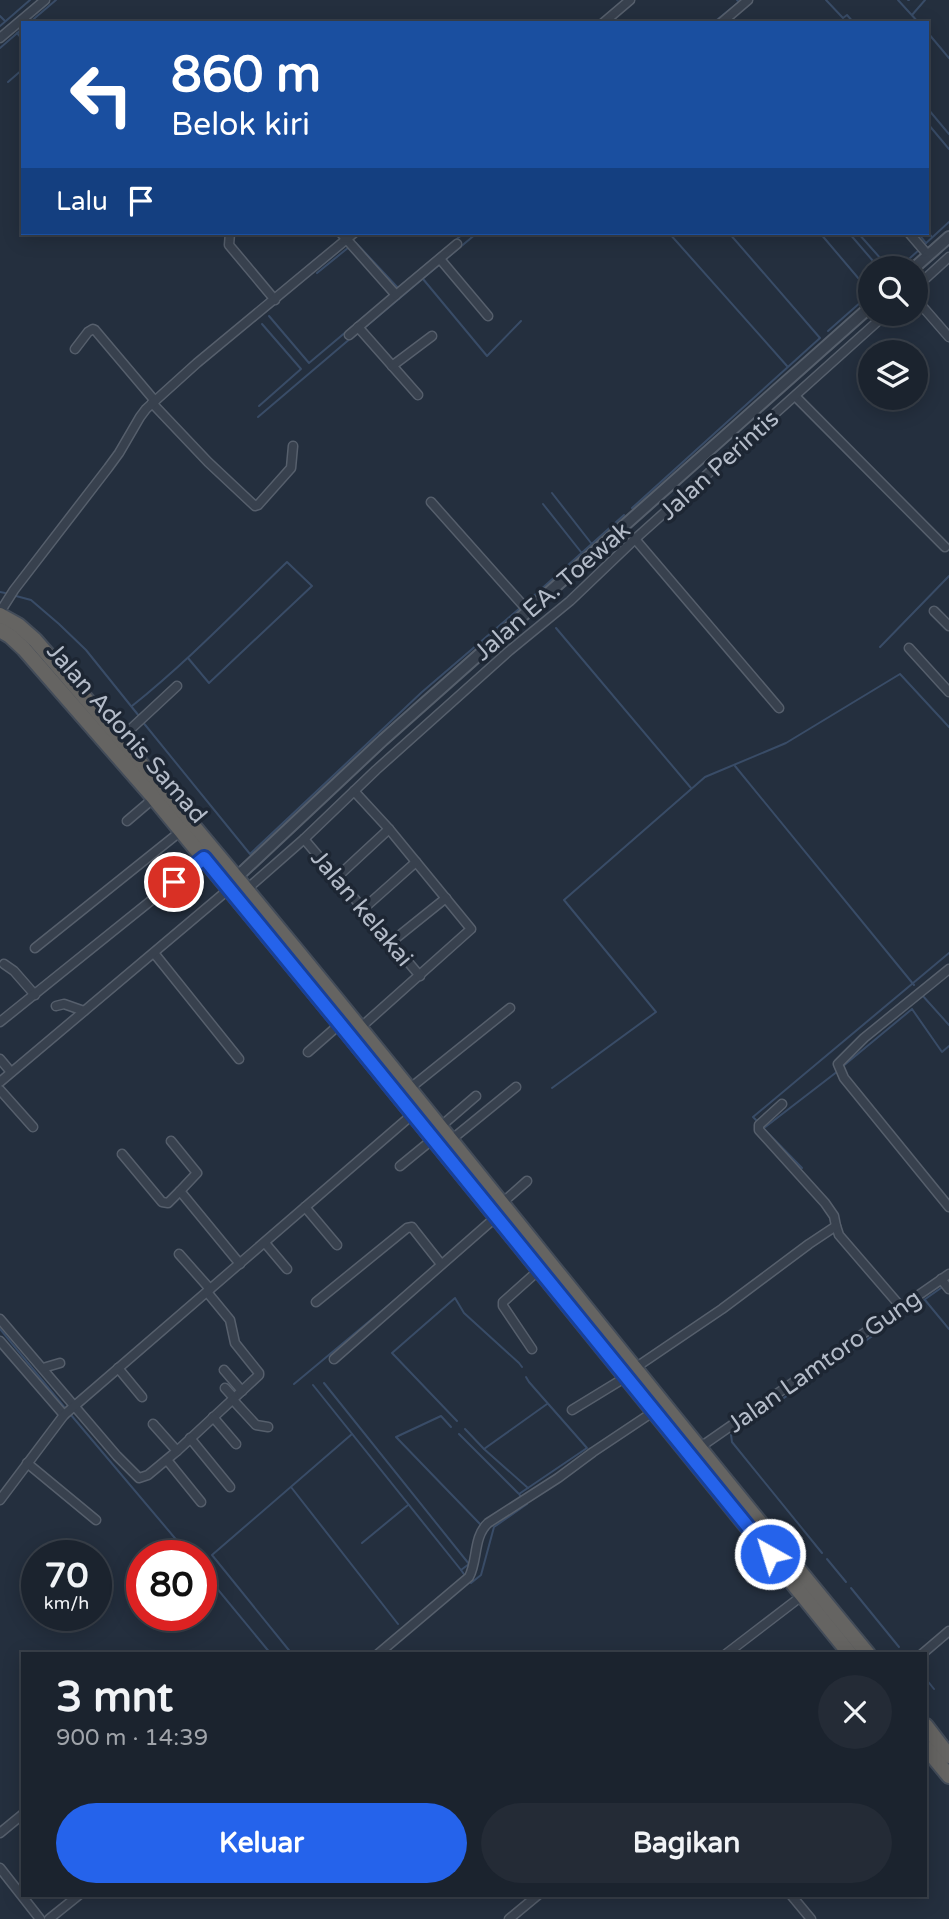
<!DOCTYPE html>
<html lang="id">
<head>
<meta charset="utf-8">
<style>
  body { margin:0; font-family:"Varela Round",sans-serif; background:#242b36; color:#f1f3f6; height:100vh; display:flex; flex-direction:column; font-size:26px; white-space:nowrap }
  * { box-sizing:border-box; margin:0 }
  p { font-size:23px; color:#a0a4aa }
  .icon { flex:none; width:38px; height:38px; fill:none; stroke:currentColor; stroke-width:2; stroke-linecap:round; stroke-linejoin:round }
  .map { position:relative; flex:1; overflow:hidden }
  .sheet { position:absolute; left:21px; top:1652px; width:906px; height:245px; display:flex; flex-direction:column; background:#1b232e; border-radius:0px; box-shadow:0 4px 18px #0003,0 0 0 2px #39404a }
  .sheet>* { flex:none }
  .banner { position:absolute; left:21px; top:21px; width:908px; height:214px; border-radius:0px; box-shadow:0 4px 18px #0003,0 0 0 2px #39404a; background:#1a4fa0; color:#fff; overflow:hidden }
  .controls { position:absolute; left:858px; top:256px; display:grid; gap:14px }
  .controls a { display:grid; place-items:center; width:70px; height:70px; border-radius:50%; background:#1b232e; box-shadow:0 4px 18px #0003,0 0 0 2px #39404a; font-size:35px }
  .speed { position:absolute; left:21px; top:1540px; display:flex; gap:14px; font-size:35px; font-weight:700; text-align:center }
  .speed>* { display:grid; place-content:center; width:91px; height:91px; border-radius:50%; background:#1b232e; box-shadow:0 4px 18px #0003,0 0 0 2px #39404a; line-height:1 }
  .speed small { font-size:18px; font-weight:400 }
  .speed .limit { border:10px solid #d22; background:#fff; color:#111 }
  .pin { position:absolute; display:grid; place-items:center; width:60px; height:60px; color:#fff; margin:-30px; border:4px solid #fff; border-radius:50%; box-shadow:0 2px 7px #0007 }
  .me { position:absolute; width:77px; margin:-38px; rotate:321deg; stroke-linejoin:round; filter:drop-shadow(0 0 5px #0008) }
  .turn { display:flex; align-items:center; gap:24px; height:147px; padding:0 35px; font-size:32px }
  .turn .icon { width:91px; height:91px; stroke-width:2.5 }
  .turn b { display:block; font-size:49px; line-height:60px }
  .then { display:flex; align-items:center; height:66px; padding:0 35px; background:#0003; gap:14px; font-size:26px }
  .round { display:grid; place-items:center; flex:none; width:74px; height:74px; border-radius:37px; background:#242b36 }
  .summary { display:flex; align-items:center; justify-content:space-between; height:119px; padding:0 35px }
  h1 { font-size:42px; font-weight:700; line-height:52px }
  .cta { display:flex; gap:14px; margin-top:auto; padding:14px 35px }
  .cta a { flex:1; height:80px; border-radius:42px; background:#2563eb; color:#fff; font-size:28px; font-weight:700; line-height:80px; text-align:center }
  .cta a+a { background:#242b36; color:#f1f3f6 }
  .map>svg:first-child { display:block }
</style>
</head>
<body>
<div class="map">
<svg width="949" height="1919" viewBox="0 0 949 1919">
  <rect width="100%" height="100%" fill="#242f3e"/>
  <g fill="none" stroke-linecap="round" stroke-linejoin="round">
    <!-- stream -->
    <g stroke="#394c67" stroke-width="2">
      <path d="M 826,0 L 843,18 L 847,15 L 854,23"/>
      <path d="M 898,0 L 919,23"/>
      <path d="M 908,0 L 909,0"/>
      <path d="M 912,15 L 925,0"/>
      <path d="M 0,16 L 5,21"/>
      <path d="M 29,23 L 56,0"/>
      <path d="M 713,23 L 739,2 L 737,0"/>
      <path d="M 0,26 L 30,0"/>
      <path d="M 17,33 L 23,40"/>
      <path d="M 928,33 L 949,58"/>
      <path d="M 0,48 L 23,28"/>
      <path d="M 8,82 L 23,69"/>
      <path d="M 928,109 L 949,134"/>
      <path d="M 928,124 L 949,149"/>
      <path d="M 928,232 L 932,237"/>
      <path d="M 669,233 L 787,366"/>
      <path d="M 820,233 L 870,292"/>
      <path d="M 849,233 L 879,268"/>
      <path d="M 858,233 L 889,268"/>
      <path d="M 918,233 L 926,243"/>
      <path d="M 356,243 L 398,288 L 464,233"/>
      <path d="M 924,245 L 949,222"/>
      <path d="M 446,259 L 477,233"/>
      <path d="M 899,268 L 920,249"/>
      <path d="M 317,273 L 349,247"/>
      <path d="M 423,279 L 487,356 L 521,321"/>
      <path d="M 269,316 L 309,363 L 366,315"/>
      <path d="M 363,329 L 439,265"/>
      <path d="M 828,331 L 870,294"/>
      <path d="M 259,406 L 301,369 L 262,324"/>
      <path d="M 258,417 L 358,332"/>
      <path d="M 552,493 L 591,543"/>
      <path d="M 543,504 L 581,552"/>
      <path d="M 632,508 L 820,338 L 729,233"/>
      <path d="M 0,592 L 5,593"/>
      <path d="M 16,596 L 31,600 L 59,624 L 86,650 L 139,716"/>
      <path d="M 529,600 L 624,515"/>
      <path d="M 556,628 L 691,788"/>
      <path d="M 880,647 L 949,576"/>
      <path d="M 132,706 C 187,662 236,611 287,562 L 312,586 L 209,683 L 188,658"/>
      <path d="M 142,721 L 250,854 L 422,692 L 520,608"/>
      <path d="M 735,766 L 914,985"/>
      <path d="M 922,995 L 949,1025"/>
      <path d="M 842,1067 L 912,1009 L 942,1052 L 949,1046"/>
      <path d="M 552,1088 L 656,1012 L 564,900 L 705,777 L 786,743 L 900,674 L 949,727"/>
      <path d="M 756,1120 L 753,1117 L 949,953"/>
      <path d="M 764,1128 L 838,1071"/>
      <path d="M 764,1129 L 802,1168"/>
      <path d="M 925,1300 L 949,1329"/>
      <path d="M 0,1329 L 65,1408"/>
      <path d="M 324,1383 L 469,1564 L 461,1570 L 466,1577"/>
      <path d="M 294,1384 L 408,1289"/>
      <path d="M 313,1385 L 461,1570"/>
      <path d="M 71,1415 L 190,1556"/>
      <path d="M 457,1421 L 392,1353 L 455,1298 L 464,1313 L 519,1363 L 522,1367"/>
      <path d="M 451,1427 L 441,1416 L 396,1437 L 480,1524"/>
      <path d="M 465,1429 L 484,1449 L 528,1488"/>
      <path d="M 459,1434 L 518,1493"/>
      <path d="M 484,1449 L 547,1404"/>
      <path d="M 291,1487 L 398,1624"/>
      <path d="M 522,1498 L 519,1494 L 587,1448 L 529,1382 L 526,1377"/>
      <path d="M 362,1543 L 408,1505"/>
      <path d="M 822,1553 L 732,1442 L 731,1435 L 941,1288"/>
      <path d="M 827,1559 L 846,1582"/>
      <path d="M 201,1569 L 271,1654"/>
      <path d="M 470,1581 L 471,1583 L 481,1575 L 494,1527 L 527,1504 L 526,1502"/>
      <path d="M 851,1588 L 899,1647"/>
      <path d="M 292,1654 L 212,1555 L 352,1434"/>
      <path d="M 926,1679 L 934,1689"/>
    </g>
    <!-- minor casing -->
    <g stroke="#565f6c" stroke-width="11">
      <g id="minor">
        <path d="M 603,23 L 630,0"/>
        <path d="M 721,23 L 748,0"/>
        <path d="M 0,38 L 45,0"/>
        <path d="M 230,233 L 229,245 L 275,300"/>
        <path d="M 341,233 L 396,295 L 349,335"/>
        <path d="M 909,233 L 928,255"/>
        <path d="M 440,259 L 488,316"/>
        <path d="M 915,288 L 949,257"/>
        <path d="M 396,295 L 457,244"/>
        <path d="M 915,298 L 949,337"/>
        <path d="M 358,327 L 418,395"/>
        <path d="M 75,349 L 88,332 L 93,329 L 95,330 L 155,401"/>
        <path d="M 392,366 L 432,336"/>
        <path d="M 796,397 L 945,547"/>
        <path d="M 152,403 L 208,462 L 255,506 L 258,505 L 291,468 L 293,446"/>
        <path d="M 431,502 L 529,612"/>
        <path d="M 635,539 L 779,708"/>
        <path d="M 934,611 L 949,626"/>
        <path d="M 0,612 L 14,590 L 108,468 L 119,453 L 140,417 L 146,409 L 197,363 L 354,233"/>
        <path d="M 909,648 L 949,692"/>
        <path d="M 121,738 L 177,686"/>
        <path d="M 354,791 L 389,829 L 471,929 L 360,1028"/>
        <path d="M 127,821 L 154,798"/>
        <path d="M 304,839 L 420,976"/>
        <path d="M 336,878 L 389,829"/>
        <path d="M 247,889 L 304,839 L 376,770 L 509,651 L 570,601 L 635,539 L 887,313"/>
        <path d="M 363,909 L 416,862"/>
        <path d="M 390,943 L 446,898"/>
        <path d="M 35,948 L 181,831"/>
        <path d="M 154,953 L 239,1059"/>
        <path d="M 4,964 L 14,971 L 35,995"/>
        <path d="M 949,969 L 864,1038 L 838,1064 L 844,1078 L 949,1207"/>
        <path d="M 56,1006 L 64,1004 L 84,1011"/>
        <path d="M 0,1022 L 204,858"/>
        <path d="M 308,1052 L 340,1024"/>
        <path d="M 0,1059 L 11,1072"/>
        <path d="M 0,1082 L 229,889"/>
        <path d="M 409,1089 L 510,1008"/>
        <path d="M 0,1090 L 33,1127"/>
        <path d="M 782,1104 L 759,1125 L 759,1130 L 825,1203 L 834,1216 L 836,1226 L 839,1235 L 901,1307"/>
        <path d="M 440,1127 L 476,1096"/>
        <path d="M 451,1140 L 516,1087"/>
        <path d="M 171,1141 L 197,1173 L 180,1191 L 240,1264"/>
        <path d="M 122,1154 L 162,1202 L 168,1203 L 180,1191"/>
        <path d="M 400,1166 L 433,1139"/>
        <path d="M 502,1203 L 527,1181"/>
        <path d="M 305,1207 L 337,1245"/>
        <path d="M 265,1243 L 287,1269"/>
        <path d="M 179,1254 L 210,1289"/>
        <path d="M 941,1279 L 949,1289"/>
        <path d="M 316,1302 L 407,1228 L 412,1227 L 415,1231 L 441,1264"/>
        <path d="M 0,1319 L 117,1456 L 139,1478 L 148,1475 L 177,1451 L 259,1375 L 259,1373 L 235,1343 L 230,1320 L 207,1292"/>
        <path d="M 0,1341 L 64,1415"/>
        <path d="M 532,1349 L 503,1306 L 503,1302 L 539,1270"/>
        <path d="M 334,1359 L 496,1217"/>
        <path d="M 43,1368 L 60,1363"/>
        <path d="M 118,1368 L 142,1397"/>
        <path d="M 635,1368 L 722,1309 L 809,1244 L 836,1226"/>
        <path d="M 224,1370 L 242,1391"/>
        <path d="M 225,1388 L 234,1398"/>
        <path d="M 233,1400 L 256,1425 L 268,1427"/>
        <path d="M 572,1410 L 626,1377"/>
        <path d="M 213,1417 L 236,1444"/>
        <path d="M 153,1424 L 177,1451"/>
        <path d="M 190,1438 L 230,1487"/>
        <path d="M 699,1448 L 949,1274"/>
        <path d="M 167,1460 L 201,1502"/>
        <path d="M 27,1463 L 96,1520"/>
        <path d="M 0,1500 L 64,1415 L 413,1114"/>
        <path d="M 378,1654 L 469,1577 C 478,1560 473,1537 488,1523 L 558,1478 L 593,1452 L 653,1412"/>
        <path d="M 726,1654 L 803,1595"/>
        <path d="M 922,1654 L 949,1631"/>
        <path d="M 0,1833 L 23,1814"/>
        <path d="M 0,1868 L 40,1919"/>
        <path d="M 791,1895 L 811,1919"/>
        <path d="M 49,1919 L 79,1895"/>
        <path d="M 509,1919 L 538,1895"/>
      </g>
    </g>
    <!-- tertiary casing -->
    <g stroke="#565f6c" stroke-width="14">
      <g id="tertiary">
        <path d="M 914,268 L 949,237"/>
        <path d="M 237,877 L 383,740 L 870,307"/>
      </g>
    </g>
    <!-- trunk casing -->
    <g stroke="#434c59" stroke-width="18">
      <g id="trunk">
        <path d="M 0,615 L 18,625 L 35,640 C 322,970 589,1318 868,1654"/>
        <path d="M 0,630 L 10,636 L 24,649 L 154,798 L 340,1024 L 850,1654"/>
        <path d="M 926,1726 L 949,1756"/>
        <path d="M 926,1748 L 949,1776"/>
      </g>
    </g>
    <!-- minor -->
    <use href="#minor" stroke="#38414e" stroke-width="8"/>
    <!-- tertiary -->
    <use href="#tertiary" stroke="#38414e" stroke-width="10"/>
    <!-- trunk -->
    <use href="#trunk" stroke="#656462" stroke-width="14"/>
  </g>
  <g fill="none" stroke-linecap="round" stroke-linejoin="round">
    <!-- route casing -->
    <g stroke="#184099" stroke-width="18">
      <path id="route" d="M 174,882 L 204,858 L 340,1024 L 770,1554"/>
    </g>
    <!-- route -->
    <use href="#route" stroke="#2563eb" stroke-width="12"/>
  </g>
  <g text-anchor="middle" stroke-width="7" stroke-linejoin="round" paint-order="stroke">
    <!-- street labels -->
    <g font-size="24" fill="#b4bcc9" stroke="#1d2633">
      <text transform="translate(719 465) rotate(-42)" y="8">Jalan Perintis</text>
      <text transform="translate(552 591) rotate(-41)" y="8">Jalan EA. Toewak</text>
      <text transform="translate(127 733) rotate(49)" y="8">Jalan Adonis Samad</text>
      <text transform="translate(362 908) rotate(50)" y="8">Jalan kelakai</text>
      <text transform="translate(824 1361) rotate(-35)" y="8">Jalan Lamtoro Gung</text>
    </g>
  </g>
</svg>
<div class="controls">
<a><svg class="icon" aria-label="search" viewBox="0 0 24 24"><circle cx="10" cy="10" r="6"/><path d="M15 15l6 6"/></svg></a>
<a><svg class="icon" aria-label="layers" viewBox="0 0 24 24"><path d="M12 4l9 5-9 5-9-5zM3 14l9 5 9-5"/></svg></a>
</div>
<div class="speed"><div>70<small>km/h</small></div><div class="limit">80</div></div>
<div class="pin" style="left:174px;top:882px;background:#d93025"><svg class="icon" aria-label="arrive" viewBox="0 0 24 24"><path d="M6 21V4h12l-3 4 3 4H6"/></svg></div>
<svg class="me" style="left:770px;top:1554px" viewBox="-20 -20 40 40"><circle r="17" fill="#2563eb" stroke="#fff" stroke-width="3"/><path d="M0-11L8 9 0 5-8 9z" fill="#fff"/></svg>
<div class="banner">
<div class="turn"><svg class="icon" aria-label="left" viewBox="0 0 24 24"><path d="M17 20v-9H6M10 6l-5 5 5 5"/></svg><div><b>860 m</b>Belok kiri</div></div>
<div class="then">Lalu<svg class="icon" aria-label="arrive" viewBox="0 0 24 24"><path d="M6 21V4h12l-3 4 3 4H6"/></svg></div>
</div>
<section class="sheet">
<div class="summary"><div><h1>3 mnt</h1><p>900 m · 14:39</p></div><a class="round"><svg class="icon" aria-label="close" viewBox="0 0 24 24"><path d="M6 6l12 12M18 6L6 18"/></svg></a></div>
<div class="cta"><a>Keluar</a><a>Bagikan</a></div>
</section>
</div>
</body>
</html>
